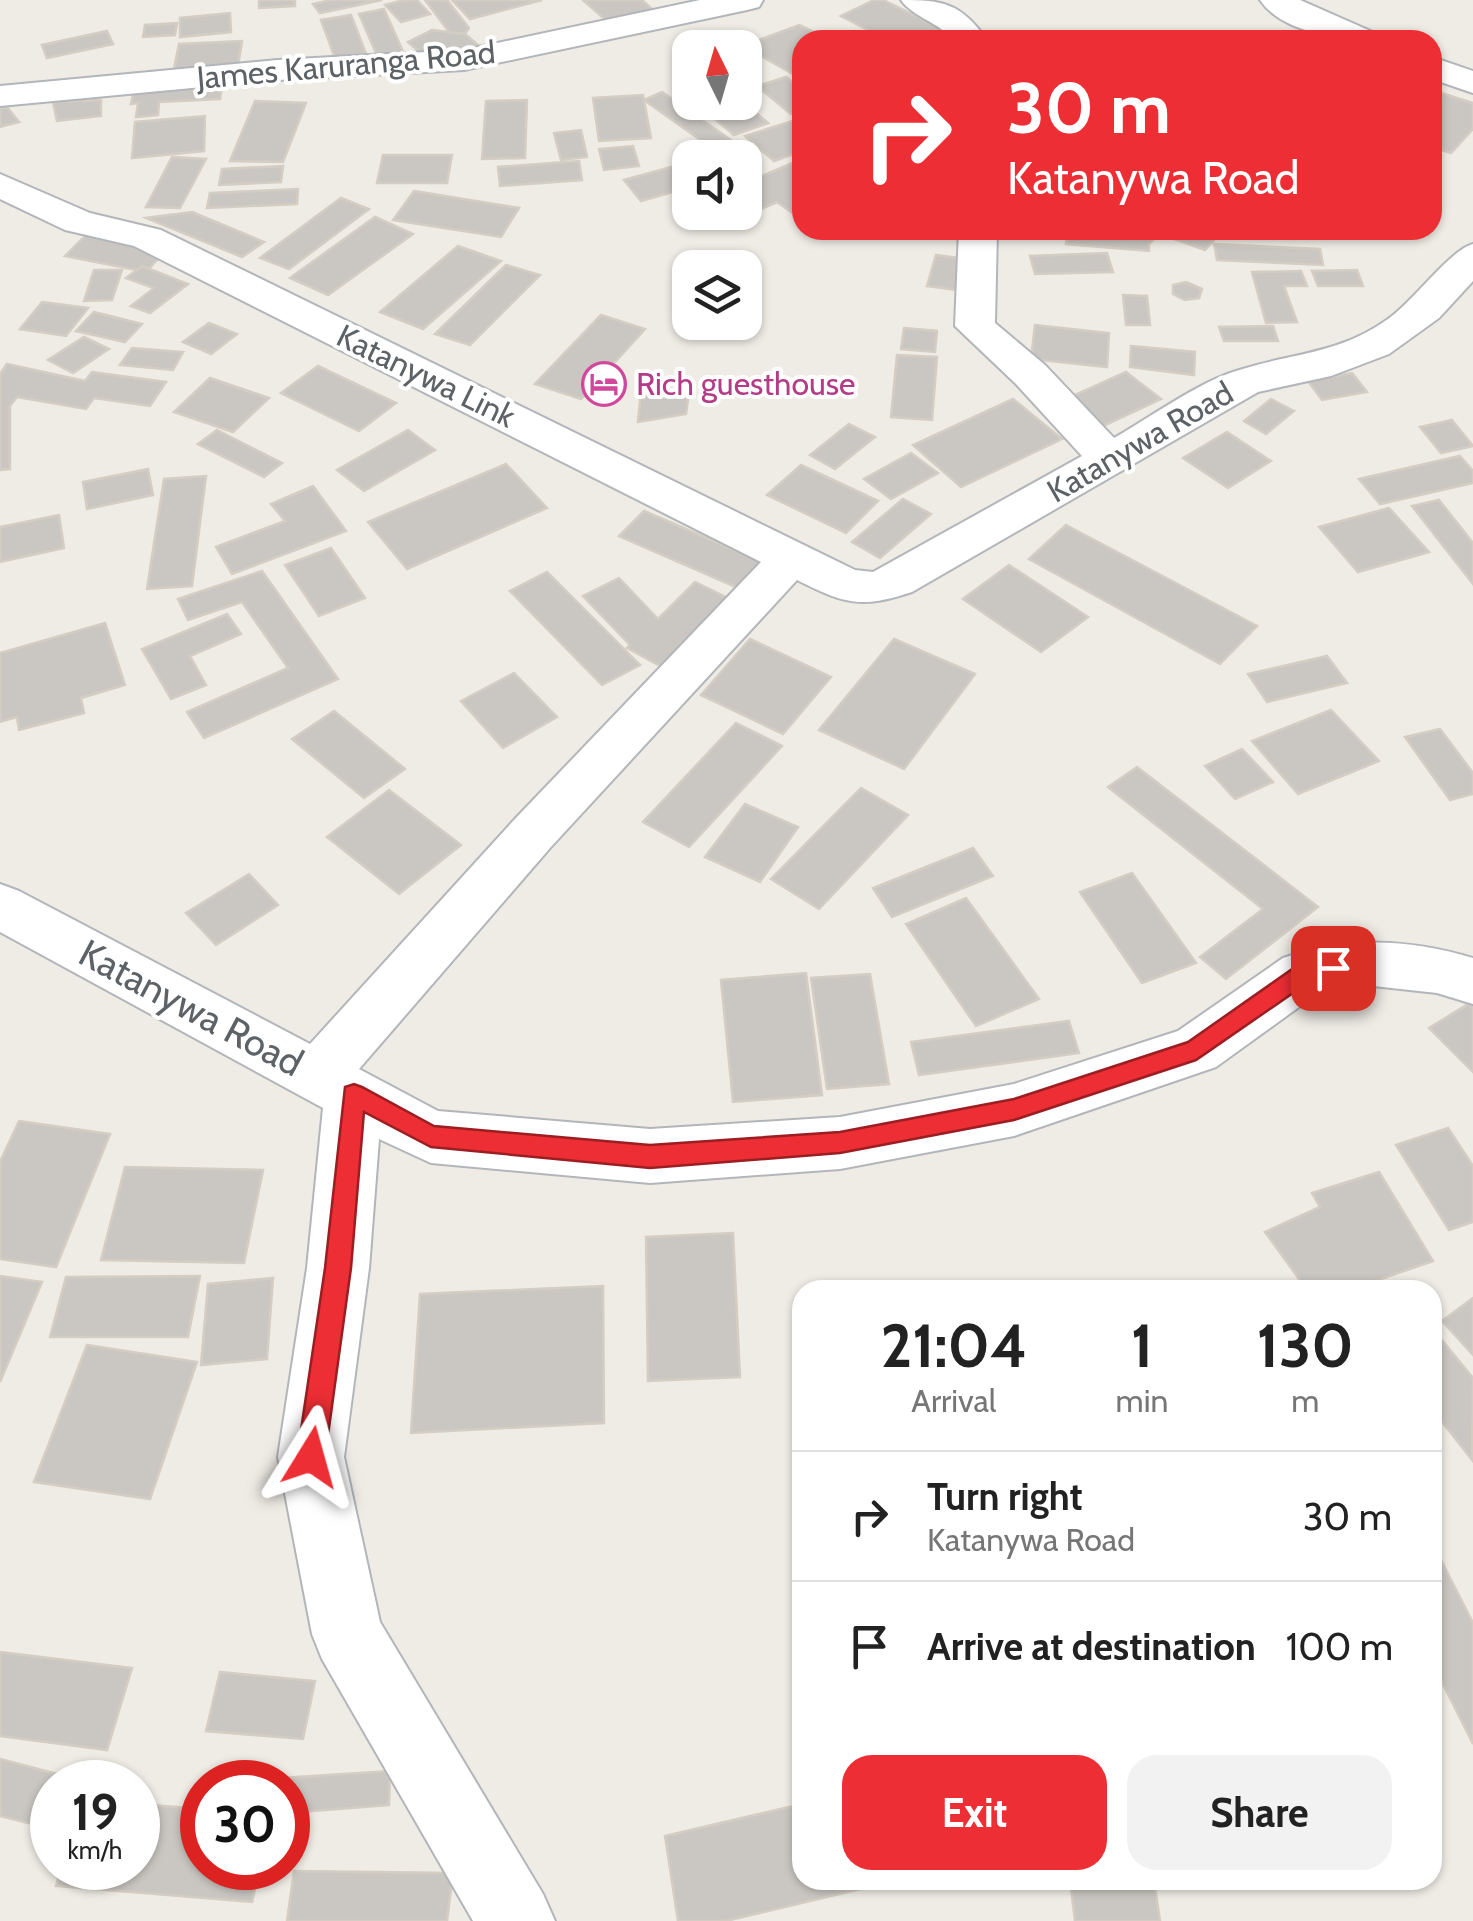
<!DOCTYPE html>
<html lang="en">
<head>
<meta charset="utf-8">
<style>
  body { margin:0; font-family:Cabin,sans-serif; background:#f2f2f2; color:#222; height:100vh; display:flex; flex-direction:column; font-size:38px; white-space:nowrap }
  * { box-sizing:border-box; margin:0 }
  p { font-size:32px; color:#767676 }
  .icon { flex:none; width:55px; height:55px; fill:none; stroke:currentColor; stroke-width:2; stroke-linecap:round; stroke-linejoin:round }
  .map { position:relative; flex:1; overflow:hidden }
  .panel { position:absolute; left:792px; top:1280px; width:650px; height:610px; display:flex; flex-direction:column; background:#fff; border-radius:30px; box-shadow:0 2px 8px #0004 }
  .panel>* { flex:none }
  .hud { position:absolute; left:792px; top:30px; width:650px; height:210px; border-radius:30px; box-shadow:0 2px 8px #0004; background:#ed2e34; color:#fff; overflow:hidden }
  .needle { width:65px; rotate:355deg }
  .controls { position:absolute; left:672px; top:30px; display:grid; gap:20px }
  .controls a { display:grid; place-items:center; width:90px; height:90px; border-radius:20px; background:#fff; box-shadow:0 2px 8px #0004; font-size:50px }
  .speed { position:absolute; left:30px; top:1760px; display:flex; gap:20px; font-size:50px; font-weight:700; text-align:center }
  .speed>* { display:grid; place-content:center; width:130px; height:130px; border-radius:50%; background:#fff; box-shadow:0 2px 8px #0004; line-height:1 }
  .speed small { font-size:25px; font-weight:400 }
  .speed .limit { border:15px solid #d22; background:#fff; color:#111 }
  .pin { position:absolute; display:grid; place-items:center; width:85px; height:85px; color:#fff; margin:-42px; border-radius:20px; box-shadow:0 5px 15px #0006 }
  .me { position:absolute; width:110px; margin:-55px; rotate:8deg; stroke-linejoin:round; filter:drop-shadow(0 0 8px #0008) }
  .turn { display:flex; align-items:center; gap:35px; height:210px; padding:0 50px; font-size:45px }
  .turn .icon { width:130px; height:130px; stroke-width:2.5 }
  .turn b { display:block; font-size:70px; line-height:85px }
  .eta { display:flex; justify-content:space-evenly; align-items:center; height:170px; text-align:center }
  .eta b { font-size:60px; font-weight:700; line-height:70px }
  .cta { display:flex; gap:20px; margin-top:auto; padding:20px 50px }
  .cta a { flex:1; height:115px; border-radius:30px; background:#ed2e34; color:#fff; font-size:40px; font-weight:700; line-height:115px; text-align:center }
  .cta a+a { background:#f2f2f2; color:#222 }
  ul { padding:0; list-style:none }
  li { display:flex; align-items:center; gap:30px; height:130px; padding:0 50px; border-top:2px solid #e0e0e0 }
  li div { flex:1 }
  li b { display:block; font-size:38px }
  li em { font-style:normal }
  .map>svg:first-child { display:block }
</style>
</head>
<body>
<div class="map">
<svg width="1473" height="1921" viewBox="0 0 1473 1921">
  <rect width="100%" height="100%" fill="#efece5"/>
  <!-- building -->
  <g fill="#cac7c2" stroke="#d4cdc3" stroke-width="2.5">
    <path d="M 259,0 L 295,0 L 295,6 L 259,8 Z"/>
    <path d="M 331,0 L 382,0 L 320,13 L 313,4 Z"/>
    <path d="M 404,0 L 417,0 L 430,14 L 401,22 L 385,5 Z"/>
    <path d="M 425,0 L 447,0 L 469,28 L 465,34 L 450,33 Z"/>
    <path d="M 452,0 L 542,0 L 470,19 Z"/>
    <path d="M 583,0 L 642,0 L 652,9 L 608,22 Z"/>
    <path d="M 874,0 L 883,0 L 953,34 L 941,40 L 887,40 L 841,16 Z"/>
    <path d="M 384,9 L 406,58 L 380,62 L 359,14 Z"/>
    <path d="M 230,13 L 231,32 L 180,37 L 180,18 Z"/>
    <path d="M 351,15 L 370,64 L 339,69 L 321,20 Z"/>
    <path d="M 177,23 L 175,35 L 143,37 L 145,25 Z"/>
    <path d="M 799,25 L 831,40 L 802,40 L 802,79 L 743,46 Z"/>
    <path d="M 432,30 L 465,34 L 478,45 L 430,61 L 408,42 Z"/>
    <path d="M 107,31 L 113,44 L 47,58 L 42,45 Z"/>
    <path d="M 242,41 L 238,66 L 174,69 L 179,44 Z"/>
    <path d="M 786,77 L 802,90 L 802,110 L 791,114 L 757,86 Z"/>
    <path d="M 222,87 L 220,99 L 159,102 L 158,115 L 136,117 L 138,103 L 131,104 L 134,91 Z"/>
    <path d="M 1432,90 L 1473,103 L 1473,129 L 1451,153 L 1432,147 Z"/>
    <path d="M 662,92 L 738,145 L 719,153 L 644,100 Z"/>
    <path d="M 643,95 L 651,138 L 599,141 L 593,98 Z"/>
    <path d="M 101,100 L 101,116 L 57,121 L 53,102 Z"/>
    <path d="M 527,100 L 525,158 L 482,159 L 486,101 Z"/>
    <path d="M 255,101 L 306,103 L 283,162 L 230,161 Z"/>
    <path d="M 715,102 L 743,102 L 768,123 L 734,135 L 701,107 Z"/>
    <path d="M 7,107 L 19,122 L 0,127 L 0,109 Z"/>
    <path d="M 205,116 L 204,151 L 132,158 L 135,122 Z"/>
    <path d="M 802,118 L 802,151 L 774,161 L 745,136 Z"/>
    <path d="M 581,130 L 587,157 L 561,160 L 554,133 Z"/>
    <path d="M 633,146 L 639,166 L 604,170 L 599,149 Z"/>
    <path d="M 383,155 L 452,155 L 447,183 L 377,183 Z"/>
    <path d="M 172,157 L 206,159 L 180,208 L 146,207 Z"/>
    <path d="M 802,159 L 802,210 L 794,214 L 777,202 L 757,211 L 745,201 L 745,183 Z"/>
    <path d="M 579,161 L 582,180 L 500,186 L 498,167 Z"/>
    <path d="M 283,166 L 281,182 L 219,185 L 222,169 Z"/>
    <path d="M 675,166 L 690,187 L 641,201 L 624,180 Z"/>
    <path d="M 298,189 L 297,204 L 207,208 L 210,193 Z"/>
    <path d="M 414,191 L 519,208 L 501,237 L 393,220 Z"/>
    <path d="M 341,198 L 369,209 L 289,269 L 260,258 Z"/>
    <path d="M 192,212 L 264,242 L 242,257 L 146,218 Z"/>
    <path d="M 375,217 L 413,234 L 328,295 L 290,278 Z"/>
    <path d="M 1067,230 L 1133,233 L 1163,230 L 1149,244 L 1149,251 L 1066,244 Z"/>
    <path d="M 1182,230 L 1223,230 L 1205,250 L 1174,239 Z"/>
    <path d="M 87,234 L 166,250 L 146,272 L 65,256 Z"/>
    <path d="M 1214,244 L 1320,249 L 1323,265 L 1217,260 Z"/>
    <path d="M 458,246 L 501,261 L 423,329 L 380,312 Z"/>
    <path d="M 1107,253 L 1113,272 L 1035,274 L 1030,256 Z"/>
    <path d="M 936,255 L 967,259 L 957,290 L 927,286 Z"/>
    <path d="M 506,265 L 540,275 L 470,345 L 435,334 Z"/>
    <path d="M 142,266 L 188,284 L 150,313 L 131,306 L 154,288 L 126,278 Z"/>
    <path d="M 94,270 L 122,270 L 112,300 L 84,301 Z"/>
    <path d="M 1357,270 L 1363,286 L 1318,286 L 1312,271 Z"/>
    <path d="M 1301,271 L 1307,286 L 1284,286 L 1297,322 L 1266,323 L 1252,272 Z"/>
    <path d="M 1186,282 L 1202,289 L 1199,298 L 1185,300 L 1173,294 L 1173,285 Z"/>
    <path d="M 1123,295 L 1147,296 L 1150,325 L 1126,325 Z"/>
    <path d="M 42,302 L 88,308 L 66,336 L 20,329 Z"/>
    <path d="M 94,312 L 142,324 L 125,342 L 76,331 Z"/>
    <path d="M 601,315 L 645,329 L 581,399 L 535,384 Z"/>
    <path d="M 209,323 L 237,334 L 211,354 L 183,342 Z"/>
    <path d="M 1035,325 L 1109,333 L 1107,367 L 1031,359 Z"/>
    <path d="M 1273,326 L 1278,341 L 1224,341 L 1219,327 Z"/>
    <path d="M 904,328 L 937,331 L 935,352 L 901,349 Z"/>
    <path d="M 84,337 L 109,349 L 73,373 L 48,360 Z"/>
    <path d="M 1131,346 L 1195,352 L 1194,375 L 1130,367 Z"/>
    <path d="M 132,348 L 183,352 L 173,370 L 120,365 Z"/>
    <path d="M 897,355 L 937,357 L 932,420 L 891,417 Z"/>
    <path d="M 7,364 L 85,381 L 92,372 L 166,382 L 150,406 L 94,398 L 86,409 L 17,397 L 10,406 L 10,469 L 0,470 L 0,374 Z"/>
    <path d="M 318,366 L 396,403 L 359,431 L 281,393 Z"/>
    <path d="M 1126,372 L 1161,399 L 1101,427 L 1066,399 Z"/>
    <path d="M 1352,373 L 1367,392 L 1322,400 L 1308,381 Z"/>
    <path d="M 210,378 L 269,398 L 233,432 L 174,412 Z"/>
    <path d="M 641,390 L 689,392 L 686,414 L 638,422 Z"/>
    <path d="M 1013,399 L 1062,439 L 961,487 L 913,445 Z"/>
    <path d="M 1271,399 L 1294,411 L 1266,434 L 1244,421 Z"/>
    <path d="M 1452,420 L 1473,446 L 1441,453 L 1420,427 Z"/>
    <path d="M 849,424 L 875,437 L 835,469 L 810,455 Z"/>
    <path d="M 217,430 L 282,463 L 264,477 L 198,444 Z"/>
    <path d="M 408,430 L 435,450 L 364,491 L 337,470 Z"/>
    <path d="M 1227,432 L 1271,461 L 1228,488 L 1183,458 Z"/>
    <path d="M 911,453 L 938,473 L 891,499 L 864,479 Z"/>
    <path d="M 1460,456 L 1473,471 L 1473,483 L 1380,504 L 1359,479 Z"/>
    <path d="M 506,464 L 547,508 L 407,569 L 368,522 Z"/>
    <path d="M 801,465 L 878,501 L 846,533 L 767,495 Z"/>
    <path d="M 148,469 L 153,495 L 87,509 L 83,482 Z"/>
    <path d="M 206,476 L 192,586 L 147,589 L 164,479 Z"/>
    <path d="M 313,486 L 346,531 L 232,574 L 216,547 L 285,521 L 271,504 Z"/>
    <path d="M 903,499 L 931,514 L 880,558 L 852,542 Z"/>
    <path d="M 1439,500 L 1473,543 L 1473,584 L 1412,506 Z"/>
    <path d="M 1389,508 L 1429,552 L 1358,572 L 1319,527 Z"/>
    <path d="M 644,511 L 763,562 L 738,588 L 619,536 Z"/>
    <path d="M 59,515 L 64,548 L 0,562 L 0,527 Z"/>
    <path d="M 1066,525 L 1257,626 L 1220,664 L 1029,559 Z"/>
    <path d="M 331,548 L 365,598 L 319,616 L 285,565 Z"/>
    <path d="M 1009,565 L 1088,617 L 1041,652 L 963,599 Z"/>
    <path d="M 262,571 L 338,679 L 204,738 L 187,712 L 288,668 L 242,602 L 188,620 L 178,599 Z"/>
    <path d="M 547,572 L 640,665 L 602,685 L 510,591 Z"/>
    <path d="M 619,578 L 658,619 L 695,582 L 730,599 L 662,667 L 627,648 L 630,645 L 583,596 Z"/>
    <path d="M 227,614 L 241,634 L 190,656 L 206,685 L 171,699 L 142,649 Z"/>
    <path d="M 105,623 L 125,685 L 81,698 L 84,713 L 19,730 L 17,717 L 0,722 L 0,653 Z"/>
    <path d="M 750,639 L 831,677 L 783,734 L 701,695 Z"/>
    <path d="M 894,639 L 975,674 L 904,769 L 819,730 Z"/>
    <path d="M 1327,656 L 1347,683 L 1267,702 L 1248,674 Z"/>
    <path d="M 514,673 L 557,717 L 503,748 L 461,701 Z"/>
    <path d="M 1331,710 L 1379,761 L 1298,794 L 1252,741 Z"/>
    <path d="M 334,711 L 405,769 L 364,798 L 292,739 Z"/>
    <path d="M 736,723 L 782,746 L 689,847 L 643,822 Z"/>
    <path d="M 1440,729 L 1473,773 L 1473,794 L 1450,800 L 1405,737 Z"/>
    <path d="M 1242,749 L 1273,782 L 1235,799 L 1205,766 Z"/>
    <path d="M 1137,767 L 1318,907 L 1226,979 L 1200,957 L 1263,909 L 1108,787 Z"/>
    <path d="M 861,788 L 908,815 L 819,909 L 771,879 Z"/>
    <path d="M 389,790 L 461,845 L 399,894 L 327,837 Z"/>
    <path d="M 745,804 L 798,827 L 760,882 L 705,857 Z"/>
    <path d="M 973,848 L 993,876 L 892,917 L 873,888 Z"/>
    <path d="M 1132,873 L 1196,963 L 1142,983 L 1080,892 Z"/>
    <path d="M 249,874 L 278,905 L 216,945 L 186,913 Z"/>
    <path d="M 966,898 L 1039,999 L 976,1026 L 906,924 Z"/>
    <path d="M 806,973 L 822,1095 L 733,1102 L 721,980 Z"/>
    <path d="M 870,974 L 889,1084 L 827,1089 L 811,978 Z"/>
    <path d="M 1473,1001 L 1473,1072 L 1429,1028 Z"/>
    <path d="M 1069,1021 L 1079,1053 L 919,1075 L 911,1042 Z"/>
    <path d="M 19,1121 L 110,1134 L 56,1267 L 0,1259 L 0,1162 Z"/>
    <path d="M 1448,1128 L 1473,1166 L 1473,1222 L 1449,1230 L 1396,1145 Z"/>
    <path d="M 125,1167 L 263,1170 L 244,1263 L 101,1260 Z"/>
    <path d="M 1379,1172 L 1433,1261 L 1349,1290 L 1307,1290 L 1265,1232 L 1320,1207 L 1312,1193 Z"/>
    <path d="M 733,1233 L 740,1377 L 648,1381 L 646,1237 Z"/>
    <path d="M 0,1276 L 42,1282 L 0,1382 Z"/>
    <path d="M 200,1276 L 188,1337 L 50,1337 L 66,1277 Z"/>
    <path d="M 273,1278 L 267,1359 L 201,1365 L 208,1284 Z"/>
    <path d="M 603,1286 L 604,1423 L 411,1433 L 420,1294 Z"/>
    <path d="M 1473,1298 L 1473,1355 L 1442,1321 Z"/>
    <path d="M 1432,1328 L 1473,1378 L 1472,1460 L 1432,1409 Z"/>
    <path d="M 87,1345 L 197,1362 L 150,1499 L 34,1482 Z"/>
    <path d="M 1442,1562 L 1473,1623 L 1473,1744 L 1432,1662 L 1432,1565 Z"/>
    <path d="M 0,1652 L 132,1668 L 107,1750 L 0,1736 Z"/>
    <path d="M 220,1672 L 315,1681 L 303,1739 L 206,1731 Z"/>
    <path d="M 0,1759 L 73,1778 L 71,1782 L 52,1782 L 52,1829 L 0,1816 Z"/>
    <path d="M 390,1771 L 389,1805 L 288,1813 L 288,1782 L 281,1782 L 281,1778 Z"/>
    <path d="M 138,1804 L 202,1809 L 202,1868 L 260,1868 L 252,1902 L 56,1886 L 61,1868 L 138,1868 Z"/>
    <path d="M 802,1804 L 802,1880 L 898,1880 L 726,1921 L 678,1921 L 665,1836 Z"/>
    <path d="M 294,1871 L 453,1873 L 447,1921 L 287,1921 Z"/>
    <path d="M 1070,1880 L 1154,1880 L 1160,1921 L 1075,1921 Z"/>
  </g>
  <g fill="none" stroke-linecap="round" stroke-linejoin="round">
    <!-- minor casing -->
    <g stroke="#b2b6ba" stroke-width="4">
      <g id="minor">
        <path d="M 700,0 L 763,0 L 759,7 L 747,10 L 464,70 L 277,80 L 0,106 L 0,86 L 277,60 L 464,50 Z"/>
        <path d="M 901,0 C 943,0 961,3 987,40 L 953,40 C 939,22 914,18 901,0 Z"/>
        <path d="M 1260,0 L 1300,0 L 1375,33 L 1380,40 C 1343,40 1283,34 1260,0 Z"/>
        <path d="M 1432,57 L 1473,71 L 1473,93 L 1432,79 Z"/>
        <path d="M 0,174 L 90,213 L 161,230 L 855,570 L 873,572 L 1082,456 L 1015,383 L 955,326 L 959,230 L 997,230 L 995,323 L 1045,365 L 1114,438 C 1151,417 1197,383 1236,371 C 1290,353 1338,355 1388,319 C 1413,302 1450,250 1473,244 L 1473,281 L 1439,318 L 1389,354 L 1331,376 L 1258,392 L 912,592 C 860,609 845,604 797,580 L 550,848 L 359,1069 L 438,1111 L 650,1129 L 840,1117 L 1014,1084 L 1178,1031 L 1283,958 C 1348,936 1409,939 1473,958 L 1473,1004 L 1437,993 L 1364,985 L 1317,994 L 1216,1067 L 1014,1136 L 840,1169 L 650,1183 L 431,1163 L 379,1139 L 369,1268 L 344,1457 L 380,1622 L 543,1894 L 555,1921 L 473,1921 L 322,1659 L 312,1634 L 278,1457 L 307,1268 L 323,1108 L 0,932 L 0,884 L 19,891 L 310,1044 L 514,820 L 761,562 L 134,246 L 65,230 L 0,199 Z"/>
      </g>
    </g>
    <!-- minor -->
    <use href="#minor" fill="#fff" fill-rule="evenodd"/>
  </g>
  <!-- route -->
  <path fill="#ed2e34" stroke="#9a1e22" stroke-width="2.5" d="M 1333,959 L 1341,961 L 1345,968 L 1341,975 L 1309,982 L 1196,1060 L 1014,1120 L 840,1153 L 650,1168 L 431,1147 L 364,1112 L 351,1268 L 325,1457 L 321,1466 L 311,1471 L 302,1466 L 297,1457 L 325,1268 L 345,1087 L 354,1084 L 362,1087 L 434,1126 L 650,1145 L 840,1132 L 1014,1099 L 1188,1042 L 1295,967 Z"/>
  <!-- icons -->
  <defs>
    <g id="hotel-ring" transform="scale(2.25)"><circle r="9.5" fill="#fff" stroke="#d1479c" stroke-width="1.5"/><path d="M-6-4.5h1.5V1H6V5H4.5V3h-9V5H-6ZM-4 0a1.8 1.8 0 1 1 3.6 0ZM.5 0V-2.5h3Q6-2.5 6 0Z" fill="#d1479c"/></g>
  </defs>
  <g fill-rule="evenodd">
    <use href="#hotel-ring" x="604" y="384"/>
  </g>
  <g text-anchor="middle" stroke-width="8" stroke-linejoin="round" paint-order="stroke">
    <!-- far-street labels -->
    <g font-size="32" fill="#5d6266" stroke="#fff">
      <text transform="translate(346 65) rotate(-5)" y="11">James Karuranga Road</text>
      <text transform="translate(426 376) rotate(26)" y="11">Katanywa Link</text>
      <text transform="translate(1140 442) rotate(-30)" y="11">Katanywa Road</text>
    </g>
    <!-- far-hotel labels -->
    <g font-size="32" fill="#b23c85" stroke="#fff" text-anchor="start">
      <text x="636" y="395">Rich guesthouse</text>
    </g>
    <!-- street labels -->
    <g font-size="38" fill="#5d6266" stroke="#fff">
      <text transform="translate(191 1008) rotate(28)" y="13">Katanywa Road</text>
    </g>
  </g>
</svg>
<div class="controls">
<a><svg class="needle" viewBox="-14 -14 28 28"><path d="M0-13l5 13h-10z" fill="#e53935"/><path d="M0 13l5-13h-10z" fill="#767676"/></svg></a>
<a><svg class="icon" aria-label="sound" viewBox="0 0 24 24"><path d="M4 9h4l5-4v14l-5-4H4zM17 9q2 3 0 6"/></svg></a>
<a><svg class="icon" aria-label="layers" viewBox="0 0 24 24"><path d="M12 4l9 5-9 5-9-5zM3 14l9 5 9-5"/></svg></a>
</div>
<div class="speed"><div>19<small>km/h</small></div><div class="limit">30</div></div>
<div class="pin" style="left:1333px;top:968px;background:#d93025"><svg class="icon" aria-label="arrive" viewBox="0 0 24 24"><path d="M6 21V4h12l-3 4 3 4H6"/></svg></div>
<svg class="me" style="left:311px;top:1457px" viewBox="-20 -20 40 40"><path d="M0-17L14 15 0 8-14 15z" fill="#ed2e34" stroke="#fff" stroke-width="4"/></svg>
<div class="hud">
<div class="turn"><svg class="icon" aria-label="right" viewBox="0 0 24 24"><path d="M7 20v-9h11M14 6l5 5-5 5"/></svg><div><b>30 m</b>Katanywa Road</div></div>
</div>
<section class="panel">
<div class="eta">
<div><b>21:04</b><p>Arrival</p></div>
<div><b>1</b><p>min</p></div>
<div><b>130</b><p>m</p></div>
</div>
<ul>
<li><svg class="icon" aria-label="right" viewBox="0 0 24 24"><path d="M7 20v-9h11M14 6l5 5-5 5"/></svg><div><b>Turn right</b><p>Katanywa Road</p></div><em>30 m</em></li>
<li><svg class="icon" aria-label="arrive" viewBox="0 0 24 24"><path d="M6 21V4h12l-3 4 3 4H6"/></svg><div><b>Arrive at destination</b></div><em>100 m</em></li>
</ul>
<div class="cta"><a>Exit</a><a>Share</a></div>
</section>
</div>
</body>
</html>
